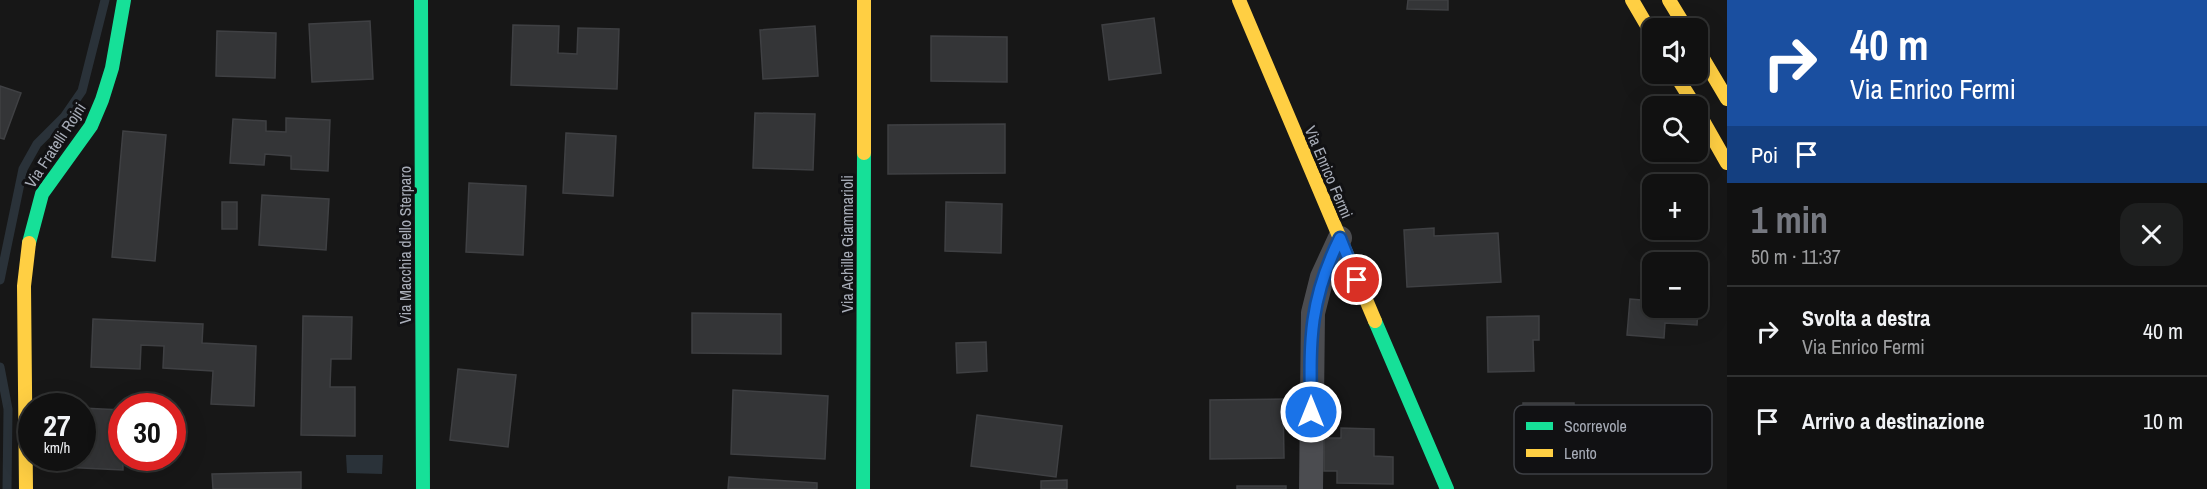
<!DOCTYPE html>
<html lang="it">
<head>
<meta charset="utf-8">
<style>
  body { margin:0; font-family:"Archivo Narrow",sans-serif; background:#1e1f1f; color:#f1f3f6; height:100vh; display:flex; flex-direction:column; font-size:22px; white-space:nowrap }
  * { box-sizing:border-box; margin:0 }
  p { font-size:20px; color:#9c9d9f }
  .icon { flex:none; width:33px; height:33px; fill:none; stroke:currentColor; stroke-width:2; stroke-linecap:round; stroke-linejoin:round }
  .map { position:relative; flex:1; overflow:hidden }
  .side { display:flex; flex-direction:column; background:#111; width:480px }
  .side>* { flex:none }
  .hud { background:#1a4fa0; color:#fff; overflow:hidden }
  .controls { position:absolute; left:1642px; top:18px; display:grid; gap:12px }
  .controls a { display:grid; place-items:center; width:66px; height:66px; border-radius:12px; background:#111; box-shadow:0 6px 24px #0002,0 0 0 2px #303131; font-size:30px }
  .speed { position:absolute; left:18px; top:393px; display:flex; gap:12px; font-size:30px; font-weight:700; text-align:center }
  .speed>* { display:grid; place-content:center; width:78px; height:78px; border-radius:50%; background:#111; box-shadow:0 6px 24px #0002,0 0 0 2px #303131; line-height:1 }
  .speed small { font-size:15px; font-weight:400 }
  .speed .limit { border:9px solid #d22; background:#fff; color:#111 }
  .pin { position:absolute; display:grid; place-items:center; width:51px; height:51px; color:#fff; margin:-26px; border:3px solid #fff; border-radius:50%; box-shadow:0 2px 6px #0007 }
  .me { position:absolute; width:66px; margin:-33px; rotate:0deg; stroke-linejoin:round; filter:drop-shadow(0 0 4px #0008) }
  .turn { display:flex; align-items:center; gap:21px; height:126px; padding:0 24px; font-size:27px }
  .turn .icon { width:78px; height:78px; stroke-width:2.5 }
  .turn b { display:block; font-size:42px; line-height:51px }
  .then { display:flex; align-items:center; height:57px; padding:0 24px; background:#0003; gap:12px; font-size:22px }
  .round { display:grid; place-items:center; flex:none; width:63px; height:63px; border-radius:18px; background:#1e1f1f }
  .head { display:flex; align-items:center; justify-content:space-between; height:102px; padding:0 24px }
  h1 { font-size:36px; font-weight:800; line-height:45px; color:#757880 }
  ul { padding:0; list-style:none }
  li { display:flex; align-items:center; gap:18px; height:90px; padding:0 24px; border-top:2px solid #303131 }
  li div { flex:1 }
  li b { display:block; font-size:22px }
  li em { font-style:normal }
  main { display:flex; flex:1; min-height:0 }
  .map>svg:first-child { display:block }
</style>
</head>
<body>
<main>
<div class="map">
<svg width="1727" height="489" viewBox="0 0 1727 489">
  <rect width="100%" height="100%" fill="#171717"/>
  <!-- water -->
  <path fill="#2a3239" d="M 346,455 L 383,455 L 382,474 L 347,473 Z"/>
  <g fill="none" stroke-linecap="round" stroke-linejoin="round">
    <!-- stream -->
    <g stroke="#2a3239" stroke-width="9">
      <path d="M 0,280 L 23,169 L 37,144 L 64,117 L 82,91 L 105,0"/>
      <path d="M 0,367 L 8,409 L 7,489"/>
    </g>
  </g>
  <!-- building -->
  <g fill="#343537" stroke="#3f4043" stroke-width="1.5">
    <path d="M 1408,0 L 1448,0 L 1448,10 L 1407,9 Z"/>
    <path d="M 1154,18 L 1161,73 L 1109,80 L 1102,25 Z"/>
    <path d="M 370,21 L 373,79 L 312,82 L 309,24 Z"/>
    <path d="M 513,25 L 559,26 L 558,53 L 577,54 L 578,28 L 619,29 L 617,89 L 511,85 Z"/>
    <path d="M 815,26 L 818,76 L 763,79 L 760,30 Z"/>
    <path d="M 217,31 L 276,33 L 275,78 L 216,76 Z"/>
    <path d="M 931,36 L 1007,37 L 1007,82 L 931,81 Z"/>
    <path d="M 0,86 L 21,93 L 4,139 L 0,138 Z"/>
    <path d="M 755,113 L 815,114 L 813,170 L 753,168 Z"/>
    <path d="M 286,118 L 330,120 L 328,171 L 291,169 L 291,156 L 265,154 L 264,165 L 230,163 L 233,119 L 266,121 L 266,131 L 286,132 Z"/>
    <path d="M 1005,124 L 1005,173 L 888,174 L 888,125 Z"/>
    <path d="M 123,131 L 166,135 L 155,261 L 112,257 Z"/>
    <path d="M 566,133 L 616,136 L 613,196 L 563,193 Z"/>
    <path d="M 469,183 L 526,186 L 523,255 L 466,252 Z"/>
    <path d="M 262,195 L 329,199 L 326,250 L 259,245 Z"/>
    <rect x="222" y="202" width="15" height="27"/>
    <path d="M 946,202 L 1002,204 L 1001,253 L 945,251 Z"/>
    <path d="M 1434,228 L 1434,236 L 1498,233 L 1501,282 L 1407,287 L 1404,230 Z"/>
    <path d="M 1630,299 L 1653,301 L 1653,308 L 1698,305 L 1697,325 L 1665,323 L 1664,338 L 1627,335 Z"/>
    <path d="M 692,313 L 781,314 L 781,354 L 692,353 Z"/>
    <path d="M 303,316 L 352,317 L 351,359 L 331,359 L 330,387 L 355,387 L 355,436 L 301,435 Z"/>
    <path d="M 1539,316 L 1539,340 L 1533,340 L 1534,371 L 1488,372 L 1487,317 Z"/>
    <path d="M 93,319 L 203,324 L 202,343 L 256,346 L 254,406 L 211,404 L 213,371 L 163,368 L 164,346 L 141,345 L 140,369 L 91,367 Z"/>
    <path d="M 986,342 L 987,371 L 957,373 L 956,343 Z"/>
    <path d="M 458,369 L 516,375 L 508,447 L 450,440 Z"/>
    <path d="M 733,390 L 828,396 L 825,459 L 731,454 Z"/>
    <path d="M 1283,399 L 1284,458 L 1210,459 L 1210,400 Z"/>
    <path d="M 1523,403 L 1574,403 L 1575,465 L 1524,466 Z"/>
    <path d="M 82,408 L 122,410 L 123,470 L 61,467 L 62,458 L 82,458 Z"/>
    <path d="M 977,415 L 1062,426 L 1056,477 L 971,466 Z"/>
    <path d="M 1341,428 L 1374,429 L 1374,456 L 1393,457 L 1393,484 L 1337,483 L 1337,471 L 1324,471 L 1324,438 L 1341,438 Z"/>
    <path d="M 301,472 L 301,489 L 213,489 L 212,474 Z"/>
    <path d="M 729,477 L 817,483 L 817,489 L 728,489 Z"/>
    <path d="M 1067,480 L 1067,489 L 1041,489 L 1041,481 Z"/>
    <rect x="1237" y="486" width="49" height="3"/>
  </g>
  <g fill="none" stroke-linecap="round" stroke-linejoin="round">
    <!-- street -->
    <path stroke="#4b4c50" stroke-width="24" d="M 1311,489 L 1313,313 L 1322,277 L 1340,238"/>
    <!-- fast -->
    <g stroke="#16e098" stroke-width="14">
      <path d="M 421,0 L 423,489"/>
      <path d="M 29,243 L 42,194 L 91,126 L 102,100 L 112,68 L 124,0"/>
      <path d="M 1375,321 L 1447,489"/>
      <path d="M 863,489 L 864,153"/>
    </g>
    <!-- slow -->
    <g stroke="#ffcf43" stroke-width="14">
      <path d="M 1239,0 L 1375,321"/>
      <path d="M 1632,0 L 1653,36"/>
      <path d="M 1669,0 L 1686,28"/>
      <path d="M 1698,50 L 1727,99"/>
      <path d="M 1675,74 L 1695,106"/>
      <path d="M 1698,112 L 1727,163"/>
      <path d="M 864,153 L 864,0"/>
      <path d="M 26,489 L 24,286 L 29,243"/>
    </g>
  </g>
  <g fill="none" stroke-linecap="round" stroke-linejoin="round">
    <!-- route casing -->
    <g stroke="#114b97" stroke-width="15">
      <path id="route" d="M 1311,412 C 1310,342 1308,303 1340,238 L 1357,280"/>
    </g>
    <!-- route -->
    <use href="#route" stroke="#1a73e8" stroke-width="10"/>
  </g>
  <g text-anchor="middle" stroke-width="6" stroke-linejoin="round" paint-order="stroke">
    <!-- street labels -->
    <g font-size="16" fill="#a8adb8" stroke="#111113">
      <text transform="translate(55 145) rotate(-57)" y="6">Via Fratelli Rojni</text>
      <text transform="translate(1329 172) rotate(67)" y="6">Via Enrico Fermi</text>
      <text transform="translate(847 244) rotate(-90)" y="6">Via Achille Giammarioli</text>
      <text transform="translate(405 245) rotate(-90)" y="6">Via Macchia dello Sterparo</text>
    </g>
  </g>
  <!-- legend -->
  <rect x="1514" y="405" width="198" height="69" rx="9" fill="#111113" stroke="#3e4045" stroke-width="1.5"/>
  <rect x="1526" y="422" width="27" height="8" fill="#16e098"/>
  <rect x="1526" y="449" width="27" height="8" fill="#ffcf43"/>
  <g font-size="16" fill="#a8adb8">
    <text x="1564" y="432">Scorrevole</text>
    <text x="1564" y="459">Lento</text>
  </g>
</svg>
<div class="controls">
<a><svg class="icon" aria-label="sound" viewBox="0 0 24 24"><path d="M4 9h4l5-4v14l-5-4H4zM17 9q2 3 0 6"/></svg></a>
<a><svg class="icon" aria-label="search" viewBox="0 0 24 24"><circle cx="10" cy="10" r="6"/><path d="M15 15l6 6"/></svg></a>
<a>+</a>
<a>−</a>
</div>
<div class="speed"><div>27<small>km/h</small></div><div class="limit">30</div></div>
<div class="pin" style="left:1357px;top:280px;background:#d93025"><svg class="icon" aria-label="arrive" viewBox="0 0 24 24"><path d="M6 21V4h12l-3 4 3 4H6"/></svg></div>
<svg class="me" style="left:1311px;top:412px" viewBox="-20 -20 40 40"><circle r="17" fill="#1a73e8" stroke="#fff" stroke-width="3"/><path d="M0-11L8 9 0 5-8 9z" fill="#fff"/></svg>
</div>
<section class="side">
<div class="hud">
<div class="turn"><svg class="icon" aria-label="right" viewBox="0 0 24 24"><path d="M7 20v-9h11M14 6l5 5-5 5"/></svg><div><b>40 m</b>Via Enrico Fermi</div></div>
<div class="then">Poi<svg class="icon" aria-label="arrive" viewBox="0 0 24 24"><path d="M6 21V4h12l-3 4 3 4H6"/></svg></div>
</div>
<div class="head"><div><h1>1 min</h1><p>50 m · 11:37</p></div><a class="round"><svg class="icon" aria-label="close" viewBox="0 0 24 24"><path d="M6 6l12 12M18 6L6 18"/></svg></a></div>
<ul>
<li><svg class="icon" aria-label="right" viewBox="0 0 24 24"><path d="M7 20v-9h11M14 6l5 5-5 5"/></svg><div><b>Svolta a destra</b><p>Via Enrico Fermi</p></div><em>40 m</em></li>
<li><svg class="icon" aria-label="arrive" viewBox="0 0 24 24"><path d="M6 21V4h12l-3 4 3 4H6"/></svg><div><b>Arrivo a destinazione</b></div><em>10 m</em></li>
</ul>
</section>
</main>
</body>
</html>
